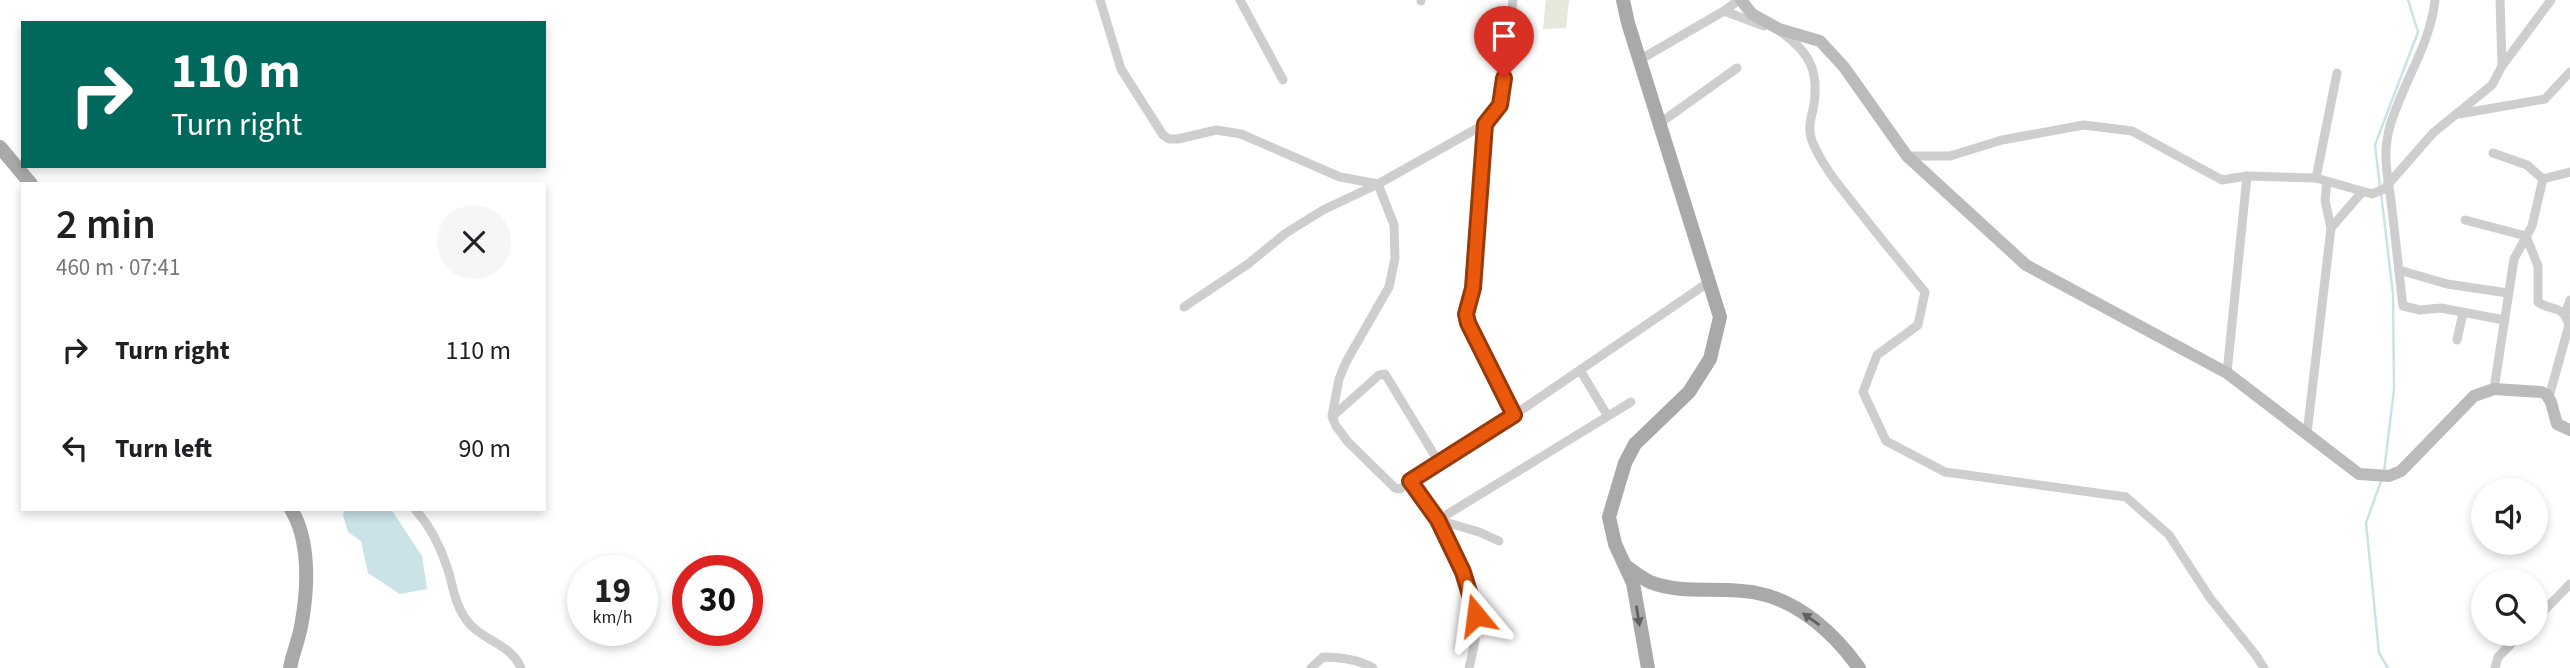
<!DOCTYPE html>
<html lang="en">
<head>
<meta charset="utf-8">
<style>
  body { margin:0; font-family:"Source Sans 3",sans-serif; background:#f6f6f6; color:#202124; height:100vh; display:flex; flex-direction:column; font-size:26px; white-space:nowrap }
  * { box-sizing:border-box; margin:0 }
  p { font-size:23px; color:#757577 }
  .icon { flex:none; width:38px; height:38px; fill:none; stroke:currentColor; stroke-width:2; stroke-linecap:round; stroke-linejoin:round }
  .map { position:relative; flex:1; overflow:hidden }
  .side { position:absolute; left:21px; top:182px; width:525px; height:329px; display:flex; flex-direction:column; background:#fff; border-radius:0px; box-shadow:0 4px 10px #0003 }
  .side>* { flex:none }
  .guide { position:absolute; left:21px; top:21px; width:525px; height:147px; border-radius:0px; box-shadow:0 4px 10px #0003; background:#00695c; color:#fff; overflow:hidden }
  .controls { position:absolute; left:2471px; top:478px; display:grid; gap:14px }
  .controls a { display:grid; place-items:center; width:77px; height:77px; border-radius:50%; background:#fff; box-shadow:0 4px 10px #0003; font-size:35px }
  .speed { position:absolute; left:567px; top:555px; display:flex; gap:14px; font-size:35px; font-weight:700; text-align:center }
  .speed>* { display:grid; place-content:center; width:91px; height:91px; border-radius:50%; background:#fff; box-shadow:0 4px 10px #0003; line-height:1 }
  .speed small { font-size:18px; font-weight:400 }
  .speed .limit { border:10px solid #d22; background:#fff; color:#111 }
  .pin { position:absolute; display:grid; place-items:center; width:60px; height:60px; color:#fff; margin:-72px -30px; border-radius:50% 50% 50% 0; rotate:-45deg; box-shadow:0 0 7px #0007 }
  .pin .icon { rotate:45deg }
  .me { position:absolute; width:77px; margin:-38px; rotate:344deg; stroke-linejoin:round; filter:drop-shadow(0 0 5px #0008) }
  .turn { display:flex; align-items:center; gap:24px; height:147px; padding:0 35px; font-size:32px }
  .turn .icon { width:91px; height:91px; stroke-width:2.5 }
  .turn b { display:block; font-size:49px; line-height:60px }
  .round { display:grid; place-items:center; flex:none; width:74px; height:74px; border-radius:37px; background:#f6f6f6 }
  .head { display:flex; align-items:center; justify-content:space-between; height:119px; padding:0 35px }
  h1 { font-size:42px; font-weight:600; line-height:52px }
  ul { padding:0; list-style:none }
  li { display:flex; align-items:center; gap:21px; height:98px; padding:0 35px }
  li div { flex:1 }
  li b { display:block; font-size:26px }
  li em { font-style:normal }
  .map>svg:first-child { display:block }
</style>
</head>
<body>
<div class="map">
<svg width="2570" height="668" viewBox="0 0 2570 668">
  <rect width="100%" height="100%" fill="#fff"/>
  <!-- green -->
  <path fill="#e5e8db" d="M 1546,0 L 1569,0 L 1566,28 L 1543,29 Z"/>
  <!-- water -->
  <path fill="#c9e3e7" d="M 345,509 L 391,509 L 422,556 L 427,589 L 400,594 L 368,573 L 361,541 L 348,532 L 343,515 Z"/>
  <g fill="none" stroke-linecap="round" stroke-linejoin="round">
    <!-- stream -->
    <g stroke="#c9e3e7" stroke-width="2.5">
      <path d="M 2380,187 L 2375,145 L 2418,32 L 2408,0"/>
      <path d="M 2381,193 L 2393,294 L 2394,389 L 2384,472"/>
      <path d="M 2382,478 L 2366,523 L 2379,653 L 2388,668"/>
    </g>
    <!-- minor -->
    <g stroke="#cecece" stroke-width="9">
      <path d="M 1100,0 L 1121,69 L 1163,135 L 1169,139 L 1178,139 L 1216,130 L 1241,134 L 1340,177 L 1378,184 L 1394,225 L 1395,258 L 1389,287 L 1346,362 L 1339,379 L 1332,416 L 1336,426 L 1348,442 L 1395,488 L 1400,489 L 1438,461 L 1514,415 L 1709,282"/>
      <path d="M 1240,0 L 1283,80"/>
      <path d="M 1421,0 L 1421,1"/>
      <path d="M 1739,0 L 1724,11 L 1764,26"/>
      <path d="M 2435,0 C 2430,46 2403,82 2390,126 C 2381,158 2389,178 2392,210 C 2396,242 2399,274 2403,306 L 2420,310 L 2441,308 L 2504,320"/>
      <path d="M 2500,0 L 2502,66"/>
      <path d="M 1781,32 C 1811,53 1820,73 1813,110 C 1810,120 1808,131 1812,141 C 1823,168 1843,190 1860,212 C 1881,239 1903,265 1925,292 L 1918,325 L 1877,355 L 1863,392 L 1886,441 L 1945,472 L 2126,497 L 2169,535 L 2210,598 L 2255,654 L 2264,668"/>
      <path d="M 1641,59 L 1724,11"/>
      <path d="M 2459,114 L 2545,99 L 2570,72"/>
      <path d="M 1660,123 L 1737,68"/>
      <path d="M 1485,124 L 1473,288 L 1466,314 L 1467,323 L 1514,415"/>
      <path d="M 2493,153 L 2527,165 L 2543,179"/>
      <path d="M 1907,156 L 1950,156 L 2002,140 L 2084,125 L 2132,131 L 2222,180 L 2247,176 L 2316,178 L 2372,194 L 2384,189 L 2433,133 L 2492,85 L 2502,66 L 2551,0"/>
      <path d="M 2316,178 L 2337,73"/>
      <path d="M 2327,182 L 2325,200 L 2331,228"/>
      <path d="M 2465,220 L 2526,236 L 2538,266 L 2538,302 C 2552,312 2562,303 2569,325 L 2549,397"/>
      <path d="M 2399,270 L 2447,284 L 2508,293"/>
      <path d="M 1184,307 L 1248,264 L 1286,233 L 1323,210 L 1378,184 L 1485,124 L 1500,105 L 1513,0"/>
      <path d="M 2565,315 L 2570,300"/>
      <path d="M 2457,340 L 2463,313"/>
      <path d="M 1580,370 L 1607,415"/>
      <path d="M 2227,373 L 2247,176"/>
      <path d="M 2494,389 L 2514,259 L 2532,226 L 2543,179 L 2570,172"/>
      <path d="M 1333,416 L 1379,375 L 1385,374 L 1438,461"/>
      <path d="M 2307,434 L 2331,228 L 2362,192"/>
      <path d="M 1410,481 C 1438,520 1469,565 1476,615 C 1478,633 1473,651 1469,668"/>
      <path d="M 415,509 C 430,526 440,545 447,567 C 453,584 454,602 465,618 C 480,641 510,642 521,668"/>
      <path d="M 1438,520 L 1631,402"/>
      <path d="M 1438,520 L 1479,532 L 1499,541"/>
      <path d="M 2536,619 L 2570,584"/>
      <path d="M 1311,668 L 1323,657 C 1341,657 1358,659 1373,668"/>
      <path d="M 2495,668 L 2498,657 L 2521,634"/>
    </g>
    <!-- secondary -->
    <path stroke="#bbb" stroke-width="12" d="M 1741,0 L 1752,14 L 1779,29 L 1820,41 L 1844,67 L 1907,156 L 2026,265 L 2227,373 L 2359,474 L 2389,476 L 2401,471 L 2474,396 L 2494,389 L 2541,392 L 2546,394 L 2551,402 L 2557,424 L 2570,430"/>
    <!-- primary -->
    <g stroke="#a9a9a9" stroke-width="14">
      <path d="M 1623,0 L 1628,23 L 1720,317 L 1710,359 L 1689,392 L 1635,444 L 1625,463 L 1609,517 L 1615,544 L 1633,583 L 1648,668"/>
      <path d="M 0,147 L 31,184"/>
      <path d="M 1627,567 C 1634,572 1642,578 1650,582 C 1682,595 1722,586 1757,593 C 1799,601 1835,634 1859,668"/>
      <path d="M 290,668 C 293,652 300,637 302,621 C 308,587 310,540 291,509"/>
    </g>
  </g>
  <!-- one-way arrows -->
  <defs><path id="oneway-solid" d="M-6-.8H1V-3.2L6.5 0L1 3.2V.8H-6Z" transform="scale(1.75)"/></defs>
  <g fill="#616161">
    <use href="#oneway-solid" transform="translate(1638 616) rotate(81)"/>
    <use href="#oneway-solid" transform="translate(1811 619) rotate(-145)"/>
  </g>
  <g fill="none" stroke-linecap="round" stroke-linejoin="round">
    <!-- route casing -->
    <g stroke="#983908" stroke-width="18">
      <path id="route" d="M 1476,615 L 1463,572 L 1438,520 L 1410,481 L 1514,415 L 1468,323 L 1466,314 L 1473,288 L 1485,124 L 1500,105 L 1504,78"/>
    </g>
    <!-- route -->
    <use href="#route" stroke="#ea580c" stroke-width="12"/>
  </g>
</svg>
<div class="controls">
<a><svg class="icon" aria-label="sound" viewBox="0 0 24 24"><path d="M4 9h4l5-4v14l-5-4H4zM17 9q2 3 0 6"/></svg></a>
<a><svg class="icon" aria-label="search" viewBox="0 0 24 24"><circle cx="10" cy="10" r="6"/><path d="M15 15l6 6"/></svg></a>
</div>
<div class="speed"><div>19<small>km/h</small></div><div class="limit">30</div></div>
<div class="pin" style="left:1504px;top:78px;background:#d93025"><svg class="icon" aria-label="arrive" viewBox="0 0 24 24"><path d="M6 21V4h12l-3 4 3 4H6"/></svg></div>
<svg class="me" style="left:1476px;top:615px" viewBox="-20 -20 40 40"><path d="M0-17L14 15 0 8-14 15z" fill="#ea580c" stroke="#fff" stroke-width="4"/></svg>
<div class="guide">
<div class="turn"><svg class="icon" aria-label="right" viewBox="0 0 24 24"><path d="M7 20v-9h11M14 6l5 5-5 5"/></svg><div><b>110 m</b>Turn right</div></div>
</div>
<section class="side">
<div class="head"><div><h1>2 min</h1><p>460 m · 07:41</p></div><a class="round"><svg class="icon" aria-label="close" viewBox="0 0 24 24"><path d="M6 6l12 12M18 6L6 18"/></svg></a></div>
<ul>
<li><svg class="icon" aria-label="right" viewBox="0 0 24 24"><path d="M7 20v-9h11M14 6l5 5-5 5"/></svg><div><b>Turn right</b></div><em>110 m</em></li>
<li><svg class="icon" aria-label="left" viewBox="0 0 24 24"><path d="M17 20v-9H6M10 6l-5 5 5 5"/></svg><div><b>Turn left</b></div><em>90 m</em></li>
</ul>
</section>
</div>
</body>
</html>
